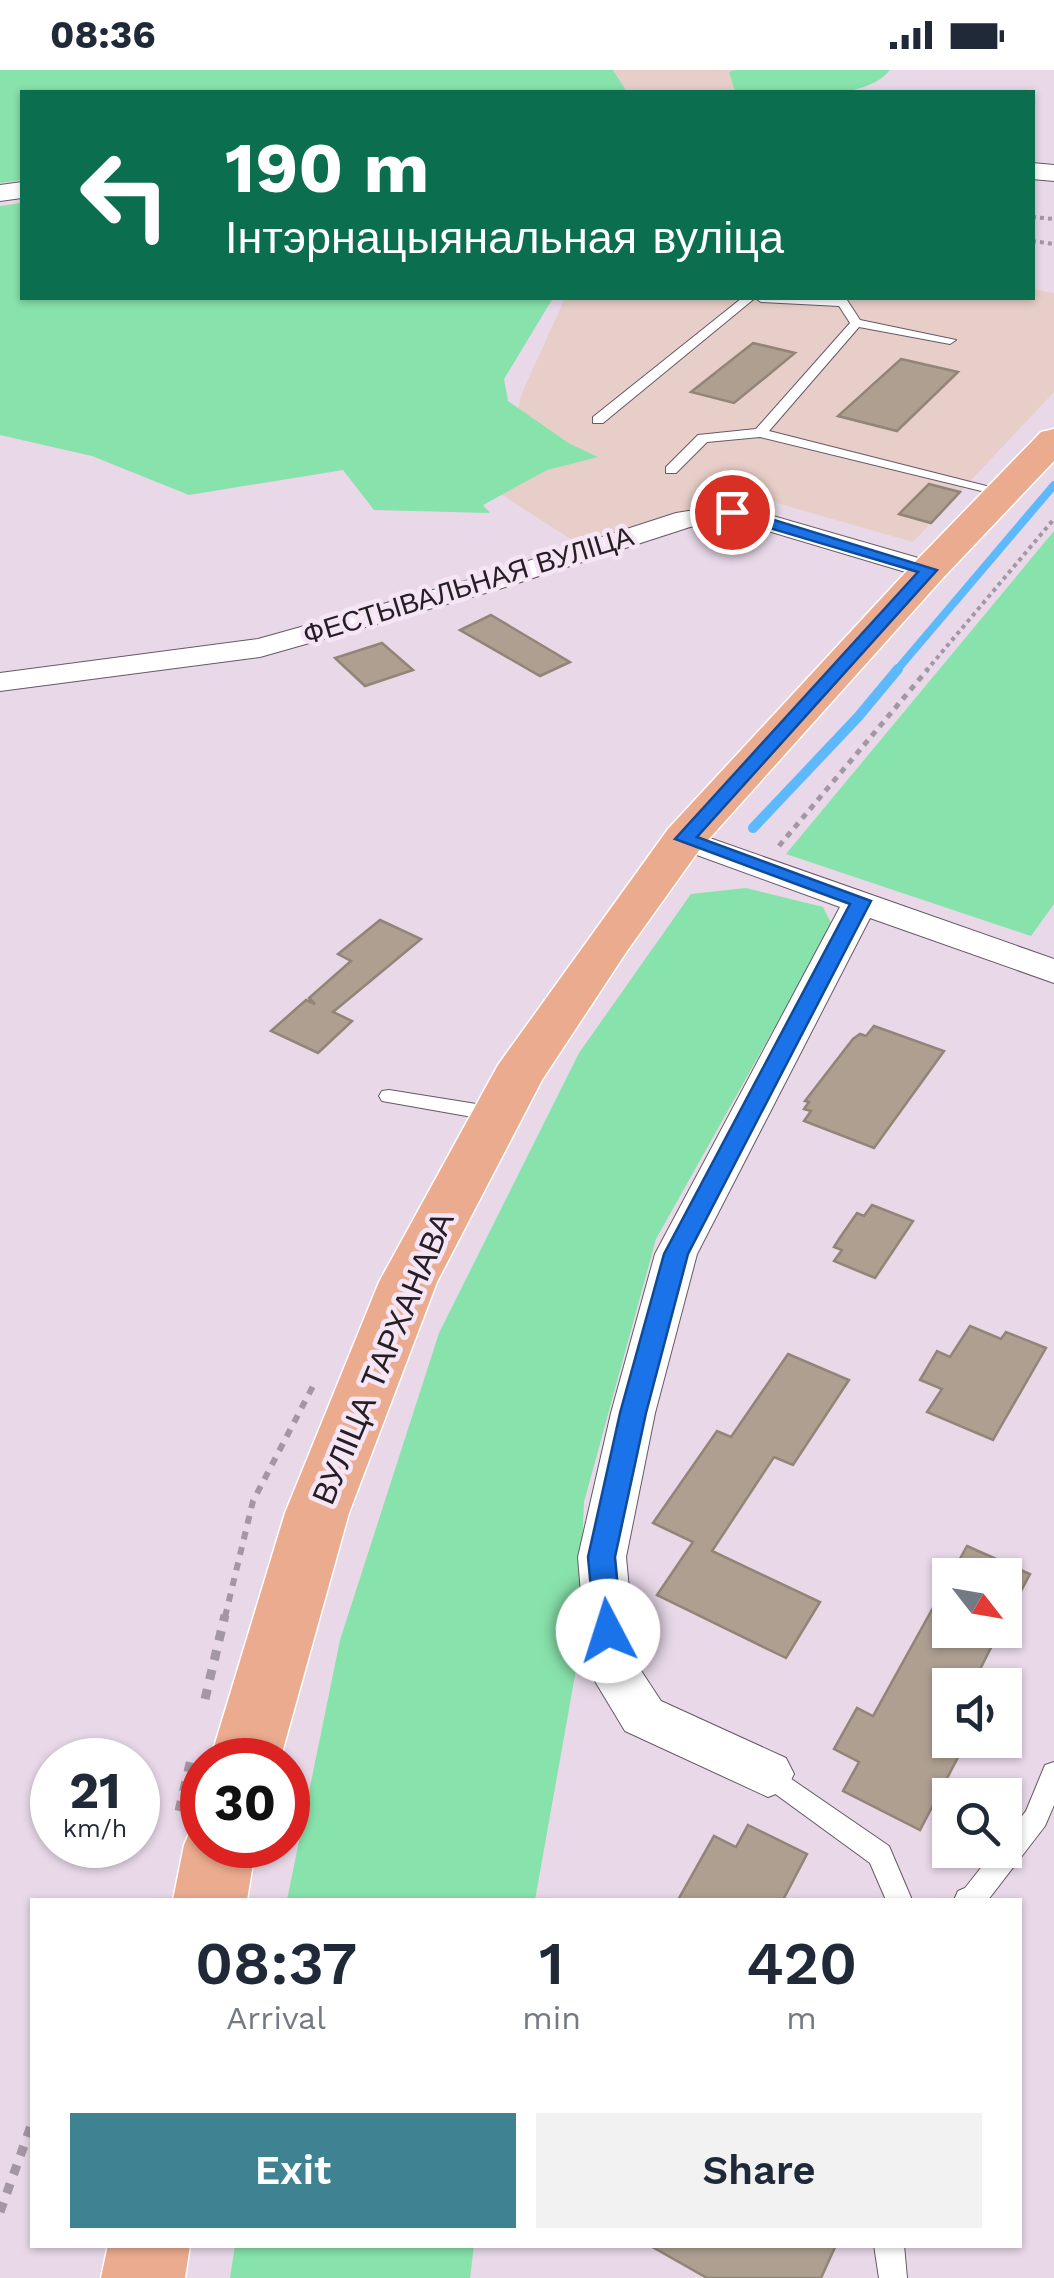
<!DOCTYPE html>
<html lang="en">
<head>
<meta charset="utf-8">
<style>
  body { margin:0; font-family:"Work Sans",sans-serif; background:#f2f2f3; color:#1f2937; height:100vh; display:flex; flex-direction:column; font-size:38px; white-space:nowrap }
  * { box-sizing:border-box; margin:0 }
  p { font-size:32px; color:#747a83 }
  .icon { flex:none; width:55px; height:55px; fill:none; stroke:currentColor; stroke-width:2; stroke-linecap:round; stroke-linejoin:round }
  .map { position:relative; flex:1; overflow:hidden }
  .sheet { position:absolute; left:30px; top:1828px; width:992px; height:350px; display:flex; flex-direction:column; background:#fff; border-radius:0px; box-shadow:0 2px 8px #0004 }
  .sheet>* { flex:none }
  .guide { position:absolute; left:20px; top:20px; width:1015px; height:210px; border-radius:0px; box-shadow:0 2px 8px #0004; background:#0b6e4f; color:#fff; overflow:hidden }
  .needle { width:65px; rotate:121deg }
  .buttons { position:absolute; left:932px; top:1488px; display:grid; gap:20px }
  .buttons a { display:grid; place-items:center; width:90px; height:90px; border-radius:0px; background:#fff; box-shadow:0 2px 8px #0004; font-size:50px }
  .speed { position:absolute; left:30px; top:1668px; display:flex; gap:20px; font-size:50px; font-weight:700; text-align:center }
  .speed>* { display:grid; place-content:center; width:130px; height:130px; border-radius:50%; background:#fff; box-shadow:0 2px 8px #0004; line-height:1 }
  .speed small { font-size:25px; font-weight:400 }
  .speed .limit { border:15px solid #d22; background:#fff; color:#111 }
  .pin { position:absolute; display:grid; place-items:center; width:85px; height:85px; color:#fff; margin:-42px; border:5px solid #fff; border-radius:50%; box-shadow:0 2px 10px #0007 }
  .me { position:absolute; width:110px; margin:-55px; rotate:355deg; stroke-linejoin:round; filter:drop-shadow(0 0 8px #0008) }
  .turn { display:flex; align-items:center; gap:35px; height:210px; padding:0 40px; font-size:45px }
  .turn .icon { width:130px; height:130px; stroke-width:2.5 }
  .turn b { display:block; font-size:70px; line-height:85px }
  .eta { display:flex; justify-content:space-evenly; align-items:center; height:170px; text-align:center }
  .eta b { font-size:60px; font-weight:600; line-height:70px }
  .button { display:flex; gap:20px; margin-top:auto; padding:20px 40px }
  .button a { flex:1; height:115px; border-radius:0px; background:#3f8392; color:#fff; font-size:40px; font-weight:600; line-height:115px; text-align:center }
  .button a+a { background:#f2f2f3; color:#1f2937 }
  .status { display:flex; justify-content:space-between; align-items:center; height:70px; padding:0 50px; background:#fff; direction:ltr }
  .status svg { height:28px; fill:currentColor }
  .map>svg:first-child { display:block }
</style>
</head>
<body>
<div class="status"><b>08:36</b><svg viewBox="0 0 49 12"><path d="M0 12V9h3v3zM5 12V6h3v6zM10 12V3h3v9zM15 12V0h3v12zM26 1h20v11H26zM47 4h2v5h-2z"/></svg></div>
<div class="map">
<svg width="1054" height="2208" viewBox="0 0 1054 2208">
  <rect width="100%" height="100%" fill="#e8d8e8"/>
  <!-- industrial -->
  <g fill="#e8cec8">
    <path d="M 613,0 L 734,0 L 729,2 L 735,22 L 627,22 Z"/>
    <path d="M 1033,219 L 1054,223 L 1054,322 L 913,472 L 759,428 L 707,434 L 580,475 L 496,421 L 522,323 L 565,228 L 1032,228 Z"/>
  </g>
  <!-- green -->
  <g fill="#88e2ab">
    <path d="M 0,0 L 613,0 L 627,22 L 22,22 L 22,110 L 0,113 Z"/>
    <path d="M 734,0 L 890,0 C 862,35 777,22 735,22 L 729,2 Z"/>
    <path d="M 22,133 L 22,228 L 553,228 L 504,309 L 508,331 L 570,374 L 598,387 L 547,400 L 483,435 L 490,443 L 374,440 L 343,400 L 189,425 L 92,386 L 0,365 L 0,136 Z"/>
    <path d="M 1054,461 L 1054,834 L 1031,866 L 786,784 Z"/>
    <path d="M 746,818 L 823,837 L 832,855 L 656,1169 L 584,1432 L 577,1594 L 535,1830 L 287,1830 L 340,1570 L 439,1263 L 579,983 L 691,824 Z"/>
    <path d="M 235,2175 L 474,2175 L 470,2208 L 230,2208 Z"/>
  </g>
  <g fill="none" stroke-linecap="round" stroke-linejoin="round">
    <!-- stream-far1 -->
    <path stroke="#5db9fb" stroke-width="8" d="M 896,601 L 1054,415"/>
    <!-- stream -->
    <path stroke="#5db9fb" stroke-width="10" d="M 753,758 L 858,647 L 898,599"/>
  </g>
  <!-- building -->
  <g fill="#ae9f91" stroke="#928476" stroke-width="2.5">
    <path d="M 753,273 L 795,283 L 734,333 L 691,322 Z"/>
    <path d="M 901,289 L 958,302 L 897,361 L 838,346 Z"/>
    <path d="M 929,414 L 960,422 L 931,453 L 899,444 Z"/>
    <path d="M 491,545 L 570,592 L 540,606 L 460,560 Z"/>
    <path d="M 382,573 L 413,600 L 365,616 L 335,588 Z"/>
    <path d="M 380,850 L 421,869 L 333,942 L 352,951 L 318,983 L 271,961 L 306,930 L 315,934 L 309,928 L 351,891 L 338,884 Z"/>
    <path d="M 874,956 L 944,981 L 874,1078 L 804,1051 L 811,1041 L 804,1039 L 809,1032 L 805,1031 L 853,969 L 860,964 L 866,966 Z"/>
    <path d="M 872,1135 L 913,1151 L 875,1208 L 834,1191 L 842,1180 L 834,1177 L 839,1169 L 857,1143 L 864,1146 Z"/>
    <path d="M 970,1256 L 1001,1269 L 1006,1262 L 1046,1278 L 993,1370 L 927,1342 L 942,1319 L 920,1310 L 937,1281 L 950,1287 Z"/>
    <path d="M 788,1284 L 849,1310 L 793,1395 L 774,1387 L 712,1481 L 820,1532 L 786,1588 L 657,1525 L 693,1472 L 653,1453 L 717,1361 L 731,1367 Z"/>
    <path d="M 967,1476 L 1030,1504 L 1005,1551 L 1005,1505 L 951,1505 Z"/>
    <path d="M 950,1507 L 950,1560 L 1000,1560 L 972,1615 L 950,1615 L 950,1656 L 943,1670 L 967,1670 L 920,1760 L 843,1721 L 859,1692 L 834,1679 L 857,1638 L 873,1646 Z"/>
    <path d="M 748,1755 L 807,1784 L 783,1830 L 678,1830 L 714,1766 L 736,1777 Z"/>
    <path d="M 649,2175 L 836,2175 L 821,2208 L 707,2208 Z"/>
  </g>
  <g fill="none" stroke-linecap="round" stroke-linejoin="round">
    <!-- service casing -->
    <g stroke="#665966" stroke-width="2">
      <g id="service">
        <path d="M 742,228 L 755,228 L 603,353 L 593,353 L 593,347 Z"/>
        <path d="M 755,228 L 843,229 L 847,230 L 860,250 L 956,270 L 950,274 L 859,257 L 769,361 L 1006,421 L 1006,427 L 760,367 L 707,372 L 676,403 L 666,403 L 666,397 L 698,365 L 756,359 L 850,253 L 839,236 L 761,232 Z"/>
        <path d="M 389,1020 L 495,1037 L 505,1044 L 495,1051 L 382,1031 L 379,1026 L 382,1021 Z"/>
        <path d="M 1054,1692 L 1054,1735 L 1045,1756 L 988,1830 L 954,1830 L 958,1821 L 965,1818 L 995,1780 L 1005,1780 L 1005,1767 L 1026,1741 L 1045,1695 Z"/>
        <path d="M 768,1693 L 889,1776 L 912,1830 L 886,1830 L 870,1793 L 759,1712 L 755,1704 L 759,1696 Z"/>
        <path d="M 874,2175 L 904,2175 L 907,2208 L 879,2208 Z"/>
      </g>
    </g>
    <!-- minor casing -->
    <g stroke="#665966" stroke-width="2">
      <g id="minor">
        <path d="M 732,434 L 939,494 L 943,500 L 939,506 L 929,509 L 731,450 L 690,457 L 496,520 L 260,587 L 0,621 L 0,603 L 258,569 L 476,508 L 676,443 Z"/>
        <path d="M 684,759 L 1054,889 L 1054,913 L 870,848 L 697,1184 L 655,1343 L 626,1487 L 636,1593 L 661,1631 L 786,1688 L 794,1704 L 786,1720 L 768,1727 L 625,1661 L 587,1598 L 578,1487 L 611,1343 L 655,1184 L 840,837 L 672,776 L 667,769 L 672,762 Z"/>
      </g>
    </g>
    <!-- tertiary casing -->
    <g stroke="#665966" stroke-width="2">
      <g id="tertiary">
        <path d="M 1032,93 L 1054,95 L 1054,111 L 1032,109 Z"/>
        <path d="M 22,112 L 22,128 L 0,131 L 0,115 Z"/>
      </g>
    </g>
    <!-- primary casing -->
    <g stroke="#fff" stroke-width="3">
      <g id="primary">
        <path d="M 1054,359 L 1054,391 L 943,508 L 700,779 L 627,881 L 542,1010 L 437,1212 L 349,1443 L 280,1690 L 210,1690 L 285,1443 L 379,1212 L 498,995 L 668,759 L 915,492 L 1041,362 Z"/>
        <path d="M 202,1749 L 202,1775 L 256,1775 L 247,1830 L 173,1830 L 184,1775 L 194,1752 Z"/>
        <path d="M 108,2175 L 190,2175 L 185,2208 L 101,2208 Z"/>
      </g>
    </g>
    <!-- path-far3 -->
    <g stroke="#a397a3" stroke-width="4" stroke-dasharray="4 4" stroke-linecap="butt">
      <path d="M 1032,147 L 1054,149"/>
      <path d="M 1032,171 L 1054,174"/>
      <path d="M 926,601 L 1054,449"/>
    </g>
    <!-- path-far2 -->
    <path stroke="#a397a3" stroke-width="5" stroke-dasharray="6 6" stroke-linecap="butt" d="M 779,776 L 928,599"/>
    <!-- path-far1 -->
    <path stroke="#a397a3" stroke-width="6" stroke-dasharray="8 8" stroke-linecap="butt" d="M 225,1547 L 253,1431 L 313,1316"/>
    <!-- path -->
    <g stroke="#a397a3" stroke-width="9" stroke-dasharray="10 10" stroke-linecap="butt">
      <path d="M 205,1629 L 225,1545"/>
      <path d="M 179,1741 L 191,1689"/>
      <path d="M 0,2142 L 32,2053"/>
    </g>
    <!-- service -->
    <use href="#service" fill="#fff" fill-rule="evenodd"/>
    <!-- minor -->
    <use href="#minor" fill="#fff" fill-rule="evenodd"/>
    <!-- tertiary -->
    <use href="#tertiary" fill="#fff" fill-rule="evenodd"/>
    <!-- primary -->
    <use href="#primary" fill="#ebab8e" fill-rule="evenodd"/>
  </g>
  <!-- route -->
  <path fill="#1a73e8" stroke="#114b97" stroke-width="2.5" d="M 732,437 L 937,500 L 697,767 L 871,831 L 688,1184 L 646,1343 L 615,1487 L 622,1561 L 618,1569 L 608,1573 L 599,1569 L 595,1561 L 588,1487 L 620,1343 L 664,1184 L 850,834 L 675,769 L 918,502 L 726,445 L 724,442 Z"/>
  <g text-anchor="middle" stroke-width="9" stroke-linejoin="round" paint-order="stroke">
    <!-- far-street labels -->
    <g font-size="28" fill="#251f24" stroke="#f5e5f5">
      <text transform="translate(468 515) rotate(-17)" y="10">ФЕСТЫВАЛЬНАЯ ВУЛІЦА</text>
    </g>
    <!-- street labels -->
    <g font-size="32" fill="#251f24" stroke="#f5e5f5">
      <text transform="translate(383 1288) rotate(-67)" y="11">ВУЛІЦА ТАРХАНАВА</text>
    </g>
  </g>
</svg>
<div class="buttons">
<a><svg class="needle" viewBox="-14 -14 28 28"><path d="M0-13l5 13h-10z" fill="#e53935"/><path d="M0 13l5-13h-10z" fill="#747a83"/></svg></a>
<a><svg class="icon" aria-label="sound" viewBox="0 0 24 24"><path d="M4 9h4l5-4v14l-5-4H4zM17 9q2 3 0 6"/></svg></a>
<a><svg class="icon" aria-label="search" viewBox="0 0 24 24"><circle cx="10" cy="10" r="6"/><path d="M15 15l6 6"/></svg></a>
</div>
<div class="speed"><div>21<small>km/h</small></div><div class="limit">30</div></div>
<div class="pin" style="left:732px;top:442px;background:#d93025"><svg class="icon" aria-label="arrive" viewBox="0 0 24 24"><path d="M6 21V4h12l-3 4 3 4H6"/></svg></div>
<svg class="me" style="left:608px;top:1561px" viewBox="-20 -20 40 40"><circle r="19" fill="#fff"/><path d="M0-13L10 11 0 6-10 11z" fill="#1a73e8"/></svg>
<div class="guide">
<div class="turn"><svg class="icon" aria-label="left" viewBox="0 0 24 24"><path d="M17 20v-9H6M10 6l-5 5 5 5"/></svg><div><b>190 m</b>Інтэрнацыянальная вуліца</div></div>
</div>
<section class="sheet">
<div class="eta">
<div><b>08:37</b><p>Arrival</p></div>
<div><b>1</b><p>min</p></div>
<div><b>420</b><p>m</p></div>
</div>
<div class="button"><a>Exit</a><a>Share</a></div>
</section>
</div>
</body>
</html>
